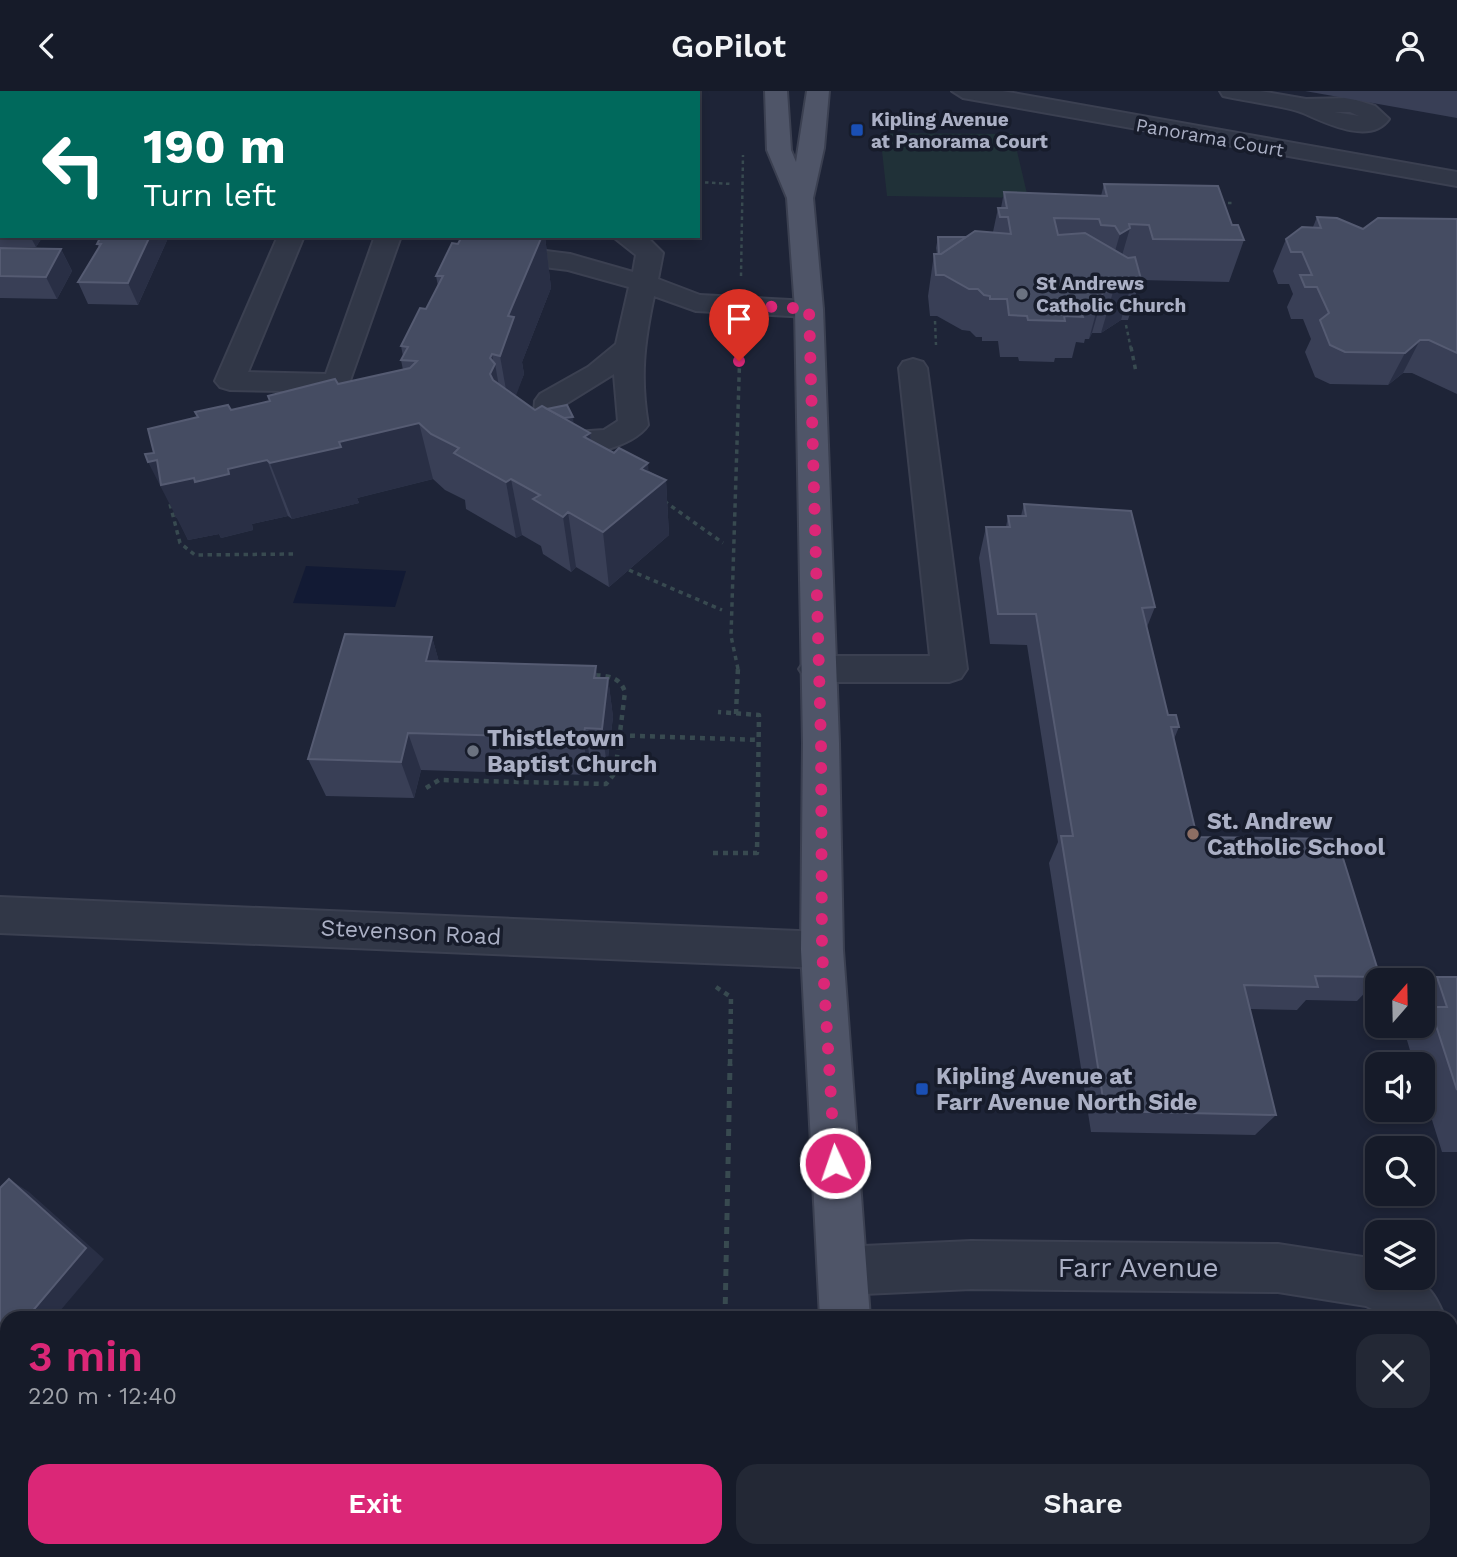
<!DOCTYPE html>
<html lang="en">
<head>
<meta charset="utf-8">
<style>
  body { margin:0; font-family:"Work Sans",sans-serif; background:#232835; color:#f1f3f6; height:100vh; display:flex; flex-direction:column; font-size:26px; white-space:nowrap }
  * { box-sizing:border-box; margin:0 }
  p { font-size:23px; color:#9ea1a8 }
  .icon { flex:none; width:38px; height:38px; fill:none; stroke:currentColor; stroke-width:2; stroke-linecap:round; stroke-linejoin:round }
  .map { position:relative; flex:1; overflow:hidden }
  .drawer { position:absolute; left:0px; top:1220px; width:1458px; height:247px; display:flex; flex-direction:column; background:#161b29; border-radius:21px 21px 0 0; box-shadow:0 4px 10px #0003,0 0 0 2px #353946 }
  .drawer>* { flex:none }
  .hud { position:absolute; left:0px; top:0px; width:700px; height:147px; box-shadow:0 4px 10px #0003,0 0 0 2px #353946; background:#00695c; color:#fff; overflow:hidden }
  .needle { width:46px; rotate:20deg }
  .buttons { position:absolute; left:1365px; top:877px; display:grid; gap:14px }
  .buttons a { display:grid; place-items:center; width:70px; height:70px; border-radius:14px; background:#161b29; box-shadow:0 4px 10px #0003,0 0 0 2px #353946; font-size:35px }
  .pin { position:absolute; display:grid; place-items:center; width:60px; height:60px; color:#fff; margin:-72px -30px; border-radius:50% 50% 50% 0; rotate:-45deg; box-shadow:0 0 7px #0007 }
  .pin .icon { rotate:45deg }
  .me { position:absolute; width:77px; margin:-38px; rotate:357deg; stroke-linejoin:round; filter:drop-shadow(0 0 5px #0008) }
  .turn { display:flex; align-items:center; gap:24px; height:147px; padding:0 28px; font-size:32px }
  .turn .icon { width:91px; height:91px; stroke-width:2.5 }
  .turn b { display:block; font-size:49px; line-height:60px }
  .round { display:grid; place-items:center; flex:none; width:74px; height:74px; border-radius:21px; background:#232835 }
  .summary { display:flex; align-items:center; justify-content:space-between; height:119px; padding:0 28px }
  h1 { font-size:42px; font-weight:600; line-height:52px; color:#db2777 }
  .primary-button { display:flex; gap:14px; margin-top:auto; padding:14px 28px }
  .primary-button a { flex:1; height:80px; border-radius:21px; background:#db2777; color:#fff; font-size:28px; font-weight:600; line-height:80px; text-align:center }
  .primary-button a+a { background:#232835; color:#f1f3f6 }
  header { display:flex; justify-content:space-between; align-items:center; height:91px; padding:0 28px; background:#161b29; font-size:32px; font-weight:600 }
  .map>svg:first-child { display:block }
</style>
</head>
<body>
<header><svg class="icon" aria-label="back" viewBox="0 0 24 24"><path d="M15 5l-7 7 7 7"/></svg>GoPilot<svg class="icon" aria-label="person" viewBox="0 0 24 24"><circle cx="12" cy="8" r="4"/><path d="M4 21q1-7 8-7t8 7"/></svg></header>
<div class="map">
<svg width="1457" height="1466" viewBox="0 0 1457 1466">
  <rect width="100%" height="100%" fill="#1e2437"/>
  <!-- green -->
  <path fill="#203138" d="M 880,42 L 1013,43 L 1028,107 L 887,105 Z"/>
  <!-- water -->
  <path fill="#121a34" d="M 306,475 L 406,480 L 395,516 L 293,512 Z"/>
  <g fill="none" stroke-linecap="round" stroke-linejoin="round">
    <!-- minor casing -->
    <g stroke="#3b4051" stroke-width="4">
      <g id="minor">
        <path d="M 216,0 L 238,0 L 215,2 Z"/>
        <path d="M 952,0 L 1002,0 L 1457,81 L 1457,95 L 963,7 Z"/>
        <path d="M 1220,0 L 1260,0 L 1306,8 L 1350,7 L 1375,15 L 1389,28 C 1370,55 1324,31 1303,22 C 1286,15 1244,10 1223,5 ZM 1334,21 L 1350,21 L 1359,25 Z"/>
        <path d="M 278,145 L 304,145 L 248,281 L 326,283 L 375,145 L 401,145 L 347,298 L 337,301 L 230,299 L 220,296 L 215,290 Z"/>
        <path d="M 612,145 L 646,145 L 663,162 L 658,188 L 700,204 L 809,210 L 819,212 L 823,218 L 819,224 L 809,226 L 696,220 L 654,205 C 644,252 640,286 648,334 C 635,355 578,371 557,358 C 548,353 538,343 533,335 L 535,310 L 540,303 L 588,276 L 616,253 L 629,196 L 568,179 L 497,170 L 488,168 L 484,162 L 488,156 L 497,154 L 570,163 L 633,181 L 636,164 ZM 614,283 L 618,330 L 604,339 L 575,341 L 563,332 L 564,314 Z"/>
        <path d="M 913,268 L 923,271 L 927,277 L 967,578 L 961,587 L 949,591 L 817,591 L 805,587 L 799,578 L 805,569 L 817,565 L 930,565 L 899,277 L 903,271 Z"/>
        <path d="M 0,806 L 822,841 L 837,846 L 843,859 L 837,872 L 822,877 L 0,842 Z"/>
        <path d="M 971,1150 L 1278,1153 L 1369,1167 L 1377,1170 L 1377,1186 C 1417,1186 1429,1187 1445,1227 L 1390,1227 L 1366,1215 L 1278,1201 L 971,1198 L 842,1204 L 825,1197 L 818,1180 L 825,1163 L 842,1156 Z"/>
        <path d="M 1451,1288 L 1457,1290 L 1457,1357 L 1451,1354 Z"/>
      </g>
    </g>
    <!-- major casing -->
    <g stroke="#3b4051" stroke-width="4">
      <g id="major">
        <path d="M 765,0 L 787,0 L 791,59 L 796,71 L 807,0 L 829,0 L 824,57 L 813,107 L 823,218 L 839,652 L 843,859 L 870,1227 L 820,1227 L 801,859 L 803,652 L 795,218 L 787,107 L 767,59 Z"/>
        <rect x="779" y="1460" width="54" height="6"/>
        <path d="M 869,1460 L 923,1460 L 924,1466 L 870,1466 Z"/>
      </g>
    </g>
    <!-- path-far3 -->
    <g stroke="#384a50" stroke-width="2.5" stroke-dasharray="3.5 3.5" stroke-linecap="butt">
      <path d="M 698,91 L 732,93"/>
      <path d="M 1221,112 L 1234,112"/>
      <path d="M 741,185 L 743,64"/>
      <path d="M 935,230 L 936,254"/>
      <path d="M 1126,234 L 1131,258"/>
      <path d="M 740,258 L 740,243"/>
    </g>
    <!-- path-far2 -->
    <g stroke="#384a50" stroke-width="3.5" stroke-dasharray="4.5 4.5" stroke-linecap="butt">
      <path d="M 1131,256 L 1136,281"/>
      <path d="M 664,410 L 723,452"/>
      <path d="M 170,413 L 180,452 L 195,464 L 294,463"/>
      <path d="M 629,479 L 722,519"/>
      <path d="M 738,578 L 731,545 L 740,256"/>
    </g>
    <!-- path-far1 -->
    <g stroke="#384a50" stroke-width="4.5" stroke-dasharray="5 5" stroke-linecap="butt">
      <path d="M 736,623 L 738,576"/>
      <path d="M 610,644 L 759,649"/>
      <path d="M 426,697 L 439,689 L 606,693 L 615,682 L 625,601 C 620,585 607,585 592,584"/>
      <path d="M 713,762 L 757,762 L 759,624 L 718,621"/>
      <path d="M 716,896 L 731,906 L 730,974"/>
    </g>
    <!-- path -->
    <g stroke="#384a50" stroke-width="5" stroke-dasharray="7 7" stroke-linecap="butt">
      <path d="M 725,1227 L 730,973"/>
      <path d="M 710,1460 L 710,1466"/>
    </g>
    <!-- minor -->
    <use href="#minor" fill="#313747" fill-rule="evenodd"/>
    <!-- major -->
    <use href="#major" fill="#4f5568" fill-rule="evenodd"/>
  </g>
  <!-- wall -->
  <g fill="#393f56">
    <path d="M 0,0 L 4,0 L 5,2 L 2,2 L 2,46 L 0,46 Z"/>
    <path d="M 97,0 L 201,0 L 200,2 L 98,2 Z"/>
    <path d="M 229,0 L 497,0 L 497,2 L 228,2 Z"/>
    <path d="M 1305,0 L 1457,0 L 1457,27 Z"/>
    <path d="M 1104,93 L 1232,134 L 1244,149 L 1229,191 L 1140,189 L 1128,229 L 1121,229 L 1101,242 L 1092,242 L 1089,248 L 1085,248 L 1084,252 L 1076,251 L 1072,267 L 1055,267 L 1054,271 L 1019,270 L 1018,266 L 1000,266 L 998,250 L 982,250 L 982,246 L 976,246 L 970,240 L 962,239 L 937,225 L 930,225 L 928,205 L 934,163 L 937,163 L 936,157 L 938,146 L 966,146 L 993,141 L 998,117 L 1001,117 L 1004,101 L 1101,105 Z"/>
    <path d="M 2,108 L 2,145 L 43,145 L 36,156 L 0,156 L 1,157 L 61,158 L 72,180 L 57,208 L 0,207 L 0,111 Z"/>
    <path d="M 1317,126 L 1363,138 L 1457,128 L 1457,303 L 1412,282 L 1403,282 L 1388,294 L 1330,293 L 1315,286 L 1305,261 L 1311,248 L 1303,228 L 1291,228 L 1287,216 L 1293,203 L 1289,193 L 1278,193 L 1273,180 L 1286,148 L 1313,136 Z"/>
    <path d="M 169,145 L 138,214 L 88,213 L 78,191 L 99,157 L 97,153 Z"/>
    <path d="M 462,145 L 545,145 L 551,197 L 522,271 L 524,283 L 515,305 L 535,319 L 574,333 L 590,342 L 591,349 L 666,389 L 669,444 L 609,496 L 576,476 L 571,481 L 543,463 L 541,455 L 522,444 L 516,447 L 466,418 L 465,409 L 445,399 L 433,388 L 357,407 L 359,412 L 292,428 L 288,425 L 252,433 L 253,439 L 221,447 L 219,443 L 188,449 L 177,426 L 176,427 L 154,362 L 231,319 L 403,279 L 401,269 L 403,265 L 401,255 L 426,218 L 438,195 L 436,185 Z"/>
    <path d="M 1024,413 L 1155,516 L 1147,536 L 1168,624 L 1179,636 L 1174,648 L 1197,746 L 1380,886 L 1357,910 L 1306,909 L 1297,919 L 1250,918 L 1276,1024 L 1255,1044 L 1091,1041 L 1049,772 L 1058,751 L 1027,554 L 990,553 L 979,467 L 986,436 L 1006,436 L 1008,425 L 1021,425 Z"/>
    <path d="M 432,546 L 439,571 L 596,575 L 597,587 L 608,587 L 613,626 L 607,675 L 591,675 L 589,684 L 421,679 L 414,707 L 326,705 L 308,668 Z"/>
    <path d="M 1437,886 L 1457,886 L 1457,1061 L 1442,1061 L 1423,1000 L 1423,973 L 1414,973 L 1404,939 L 1409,934 L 1423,934 L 1423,899 Z"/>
  </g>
  <!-- shaded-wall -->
  <g fill="#292f45">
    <path d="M 187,0 L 201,0 L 200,2 L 188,2 Z"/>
    <rect x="486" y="0" width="11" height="2"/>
    <path d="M 1130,137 L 1118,178 L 1108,184 L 1120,143 Z"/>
    <path d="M 30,145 L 43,145 L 36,156 Z"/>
    <path d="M 150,145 L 169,145 L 138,214 L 128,192 Z"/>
    <path d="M 542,145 L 545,145 L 551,197 L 522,271 L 524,283 L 510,321 L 500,265 L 508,225 Z"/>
    <path d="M 61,158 L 72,180 L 57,208 L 46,186 Z"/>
    <path d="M 1133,188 L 1121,229 L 1101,242 L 1113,201 Z"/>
    <path d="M 1104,200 L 1092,242 L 1089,248 L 1100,207 Z"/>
    <path d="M 1420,249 L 1403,282 L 1388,294 L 1405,262 Z"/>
    <path d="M 492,263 L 494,275 L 495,273 L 505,329 L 490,283 L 490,267 Z"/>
    <path d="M 573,326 L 574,337 L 510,338 Z"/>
    <path d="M 419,332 L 433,388 L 357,407 L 359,412 L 292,428 L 270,372 L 339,351 Z"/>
    <path d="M 590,342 L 596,398 L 584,346 Z"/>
    <path d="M 157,369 L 228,378 L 267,369 L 288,425 L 252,433 L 253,439 L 221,447 L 219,443 L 188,449 L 148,371 Z"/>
    <path d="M 648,372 L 650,402 L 666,389 L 669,444 L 609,496 L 603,441 L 641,378 Z"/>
    <path d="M 511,388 L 522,444 L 516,447 L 506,391 Z"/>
    <path d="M 568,421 L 576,476 L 571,481 L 563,426 Z"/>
    <path d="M 432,546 L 443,585 L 426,570 Z"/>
    <path d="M 608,587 L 613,626 L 607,675 L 602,638 Z"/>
    <path d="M 585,637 L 591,675 L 589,684 L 583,647 Z"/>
    <path d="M 408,642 L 421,679 L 414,707 L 401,671 Z"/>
    <path d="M 9,1088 L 29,1101 L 104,1168 L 54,1227 L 34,1227 L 30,1223 Z"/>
  </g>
  <!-- building -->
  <g fill="#454c62" stroke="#555b72" stroke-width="2">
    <path d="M 229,0 L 357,0 L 356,2 L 228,2 Z"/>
    <path d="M 601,0 L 668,0 L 667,2 L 601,2 Z"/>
    <rect x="0" y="6" width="2" height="19"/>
    <path d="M 1104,93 L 1218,95 L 1232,134 L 1238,134 L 1244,149 L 1153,148 L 1149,134 L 1129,133 L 1130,137 L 1120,143 L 1115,135 L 1101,134 L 1099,128 L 1054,127 L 1058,144 L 1085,142 L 1128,167 L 1135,166 L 1141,188 L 1133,188 L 1113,201 L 1104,200 L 1100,207 L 1095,207 L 1096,210 L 1078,210 L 1083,226 L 1064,225 L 1065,230 L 1028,229 L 1027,225 L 1009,224 L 1007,208 L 990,208 L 990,205 L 984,204 L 978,198 L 969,198 L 944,184 L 936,184 L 934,163 L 941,163 L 975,140 L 1011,143 L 1008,126 L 1000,126 L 998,117 L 1007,117 L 1004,101 L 1107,105 Z"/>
    <path d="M 2,108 L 2,134 L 0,134 L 0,111 Z"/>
    <path d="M 1317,126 L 1337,127 L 1363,138 L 1378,127 L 1457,128 L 1457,262 L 1429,249 L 1420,249 L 1405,262 L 1345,261 L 1330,254 L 1320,229 L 1329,222 L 1317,196 L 1305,196 L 1300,184 L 1312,184 L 1302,161 L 1291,161 L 1286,148 L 1302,136 L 1321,137 Z"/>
    <path d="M 101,145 L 150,145 L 128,192 L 78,191 L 101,153 L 97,153 Z"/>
    <path d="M 462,145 L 542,145 L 508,225 L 514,226 L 500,265 L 492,263 L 490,267 L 495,273 L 490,283 L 493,289 L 535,319 L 542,315 L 590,342 L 584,346 L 614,362 L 619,357 L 648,372 L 641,378 L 666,389 L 603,441 L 568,421 L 563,426 L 533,408 L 540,404 L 511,388 L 506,391 L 454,362 L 459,357 L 431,343 L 419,332 L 339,351 L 341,356 L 270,372 L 267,369 L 228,378 L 229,383 L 195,391 L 194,387 L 161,394 L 157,369 L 148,371 L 145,363 L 154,362 L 148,338 L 198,326 L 195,321 L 228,314 L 231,319 L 270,310 L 268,305 L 335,288 L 338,293 L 410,277 L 417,270 L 401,269 L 408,256 L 401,255 L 420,217 L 426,218 L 443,185 L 436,185 L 452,152 L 458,153 Z"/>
    <path d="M 938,146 L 966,146 L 941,163 L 939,163 Z"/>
    <path d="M 0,157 L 61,158 L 46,186 L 0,185 Z"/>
    <path d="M 567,314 L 573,326 L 564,327 L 547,318 Z"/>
    <path d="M 1024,413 L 1131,420 L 1155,516 L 1142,517 L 1168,624 L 1176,624 L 1179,636 L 1171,636 L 1197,746 L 1337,748 L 1380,886 L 1315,885 L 1318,896 L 1244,894 L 1276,1024 L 1105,1020 L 1061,745 L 1073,745 L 1036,523 L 998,523 L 986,436 L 1010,436 L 1008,425 L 1026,425 Z"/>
    <path d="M 345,543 L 432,546 L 426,570 L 596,575 L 594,587 L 608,587 L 602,638 L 585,637 L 583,647 L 408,642 L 401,671 L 308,668 Z"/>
    <path d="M 1437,886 L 1457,886 L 1457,999 L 1430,916 L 1447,916 Z"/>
    <path d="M 9,1088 L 86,1157 L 30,1223 L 34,1227 L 7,1227 L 7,1377 L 0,1370 L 0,1097 Z"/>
  </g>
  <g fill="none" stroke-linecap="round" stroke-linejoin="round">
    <!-- route -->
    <path stroke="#db2777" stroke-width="12" stroke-dasharray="0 21.6" d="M 739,270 L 741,214 L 809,218 L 821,652 L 822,859 L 835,1072"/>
  </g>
  <!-- markers -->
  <g fill="#1a4fb4" stroke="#171c2b" stroke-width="2.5">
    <rect x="850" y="32" width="14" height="14" rx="3.5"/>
    <rect x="915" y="991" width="14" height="14" rx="3.5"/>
  </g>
  <g fill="#6b7280" stroke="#171c2b" stroke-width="2.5">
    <circle cx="1022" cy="203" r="7"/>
    <circle cx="473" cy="660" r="7"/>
  </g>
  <circle fill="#8d6e63" stroke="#171c2b" stroke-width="2.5" cx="1193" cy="743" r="7"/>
  <g text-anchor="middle" stroke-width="7" stroke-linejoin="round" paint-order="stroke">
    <!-- far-poi labels -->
    <g font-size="19" font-weight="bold" fill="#abb0c5" stroke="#171c2b" text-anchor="start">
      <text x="871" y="35">Kipling Avenue<tspan x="871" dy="22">at Panorama Court</tspan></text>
      <text x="1036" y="199">St Andrews<tspan x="1036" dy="22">Catholic Church</tspan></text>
    </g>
    <!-- far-street labels -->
    <g font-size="19" fill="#abb0c5" stroke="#171c2b">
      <text transform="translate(1210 46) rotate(10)" y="7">Panorama Court</text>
    </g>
    <!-- poi labels -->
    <g font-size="23" font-weight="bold" fill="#abb0c5" stroke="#171c2b" text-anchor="start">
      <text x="487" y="655">Thistletown<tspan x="487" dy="26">Baptist Church</tspan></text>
      <text x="1207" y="738">St. Andrew<tspan x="1207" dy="26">Catholic School</tspan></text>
      <text x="936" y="993">Kipling Avenue at<tspan x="936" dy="26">Farr Avenue North Side</tspan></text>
    </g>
    <!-- street labels -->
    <g font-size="23" fill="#abb0c5" stroke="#171c2b">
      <text transform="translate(411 841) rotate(3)" y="8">Stevenson Road</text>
    </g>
    <!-- near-street labels -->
    <g font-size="28" fill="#abb0c5" stroke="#171c2b">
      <text x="1138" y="1186">Farr Avenue</text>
    </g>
  </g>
</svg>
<div class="buttons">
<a><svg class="needle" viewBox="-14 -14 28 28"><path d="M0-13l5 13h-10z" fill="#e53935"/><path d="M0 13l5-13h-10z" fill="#9ea1a8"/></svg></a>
<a><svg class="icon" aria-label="sound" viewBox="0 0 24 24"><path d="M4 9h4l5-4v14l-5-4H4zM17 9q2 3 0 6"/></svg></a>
<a><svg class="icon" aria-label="search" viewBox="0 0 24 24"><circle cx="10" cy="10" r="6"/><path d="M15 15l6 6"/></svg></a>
<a><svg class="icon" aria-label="layers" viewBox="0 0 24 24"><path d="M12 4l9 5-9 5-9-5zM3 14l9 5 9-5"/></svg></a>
</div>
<div class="pin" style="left:739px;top:270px;background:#d93025"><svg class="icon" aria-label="arrive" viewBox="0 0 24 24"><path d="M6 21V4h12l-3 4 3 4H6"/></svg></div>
<svg class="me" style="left:835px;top:1072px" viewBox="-20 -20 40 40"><circle r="17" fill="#db2777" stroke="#fff" stroke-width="3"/><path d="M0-11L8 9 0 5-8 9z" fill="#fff"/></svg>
<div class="hud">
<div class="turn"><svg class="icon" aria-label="left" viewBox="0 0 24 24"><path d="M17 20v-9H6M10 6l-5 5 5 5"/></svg><div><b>190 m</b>Turn left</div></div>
</div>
<section class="drawer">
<div class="summary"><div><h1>3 min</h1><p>220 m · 12:40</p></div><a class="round"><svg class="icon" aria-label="close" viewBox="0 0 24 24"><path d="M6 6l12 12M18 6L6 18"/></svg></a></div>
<div class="primary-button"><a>Exit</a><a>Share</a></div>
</section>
</div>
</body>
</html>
